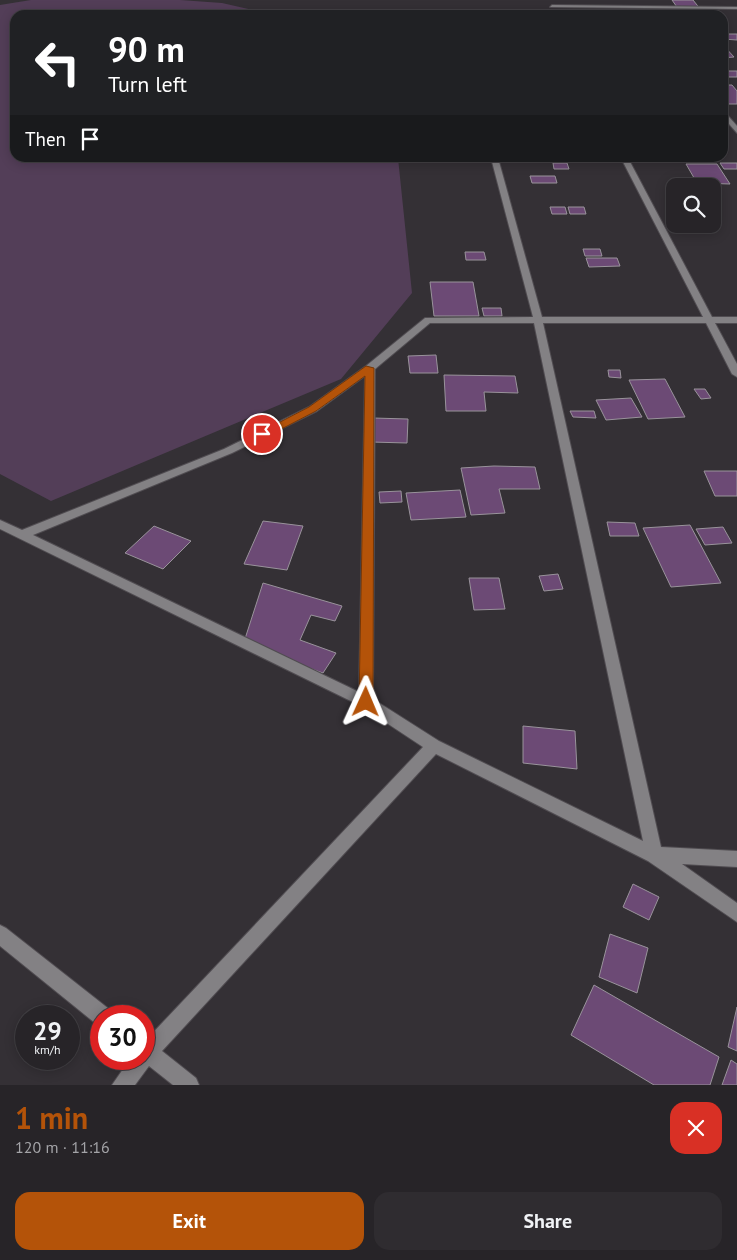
<!DOCTYPE html>
<html lang="en">
<head>
<meta charset="utf-8">
<style>
  body { margin:0; font-family:"PT Sans",sans-serif; background:#2f2c30; color:#f1f3f6; height:100vh; display:flex; flex-direction:column; font-size:19px; white-space:nowrap }
  * { box-sizing:border-box; margin:0 }
  p { font-size:16px; color:#a4a4a8 }
  .icon { flex:none; width:28px; height:28px; fill:none; stroke:currentColor; stroke-width:2; stroke-linecap:round; stroke-linejoin:round }
  .map { position:relative; height:1085px; overflow:hidden }
  .side { display:flex; flex-direction:column; background:#272428; flex:1 }
  .side>* { flex:none }
  .hud { position:absolute; left:10px; top:10px; width:718px; height:152px; border-radius:15px; box-shadow:0 2px 12px #0003,0 0 0 1px #434145; background:#202124; color:#fff; overflow:hidden }
  .controls { position:absolute; left:666px; top:178px; display:grid; gap:10px }
  .controls a { display:grid; place-items:center; width:55px; height:55px; border-radius:10px; background:#272428; box-shadow:0 2px 12px #0003,0 0 0 1px #434145; font-size:25px }
  .speed { position:absolute; left:15px; top:1005px; display:flex; gap:10px; font-size:25px; font-weight:700; text-align:center }
  .speed>* { display:grid; place-content:center; width:65px; height:65px; border-radius:50%; background:#272428; box-shadow:0 2px 12px #0003,0 0 0 1px #434145; line-height:1 }
  .speed small { font-size:12px; font-weight:400 }
  .speed .limit { border:8px solid #d22; background:#fff; color:#111 }
  .pin { position:absolute; display:grid; place-items:center; width:42px; height:42px; color:#fff; margin:-21px; border:2px solid #fff; border-radius:50%; box-shadow:0 1px 5px #0007 }
  .me { position:absolute; width:55px; margin:-28px; rotate:1deg; stroke-linejoin:round; filter:drop-shadow(0 0 4px #0008) }
  .turn { display:flex; align-items:center; gap:18px; height:105px; padding:0 15px; font-size:22px }
  .turn .icon { width:65px; height:65px; stroke-width:2.5 }
  .turn b { display:block; font-size:35px; line-height:42px }
  .then { display:flex; align-items:center; height:48px; padding:0 15px; background:#0003; gap:10px; font-size:19px }
  .round { display:grid; place-items:center; flex:none; width:52px; height:52px; border-radius:15px; background:#2f2c30 }
  .overview { display:flex; align-items:center; justify-content:space-between; height:85px; padding:0 15px }
  h1 { font-size:30px; font-weight:800; line-height:38px; color:#b45309 }
  .primary-button { display:flex; gap:10px; margin-top:auto; padding:10px 15px }
  .primary-button a { flex:1; height:58px; border-radius:15px; background:#b45309; color:#fff; font-size:20px; font-weight:800; line-height:58px; text-align:center }
  .primary-button a+a { background:#2f2c30; color:#f1f3f6 }
  .map>svg:first-child { display:block }
</style>
</head>
<body>
<div class="map">
<svg width="737" height="1085" viewBox="0 0 737 1085">
  <rect width="100%" height="100%" fill="#343035"/>
  <!-- green -->
  <path fill="#533e58" d="M 31,0 L 180,0 L 222,3 L 275,15 L 15,15 L 15,158 L 398,158 L 412,293 L 341,379 L 51,501 L 0,474 L 0,5 Z"/>
  <!-- building -->
  <g fill="#6c4a75" stroke="#99939b">
    <path d="M 672,0 L 693,0 L 701,10 L 679,10 Z"/>
    <path d="M 722,34 L 737,34 L 737,40 L 723,39 Z"/>
    <path d="M 722,45 L 723,45 L 734,57 L 722,58 Z"/>
    <rect x="722" y="71" width="15" height="6"/>
    <path d="M 722,85 L 732,85 L 737,91 L 737,104 L 729,104 L 722,96 Z"/>
    <path d="M 552,158 L 573,158 L 575,162 L 553,162 Z"/>
    <path d="M 553,163 L 567,163 L 569,169 L 554,169 Z"/>
    <path d="M 720,163 L 737,163 L 737,169 L 724,169 Z"/>
    <path d="M 686,164 L 717,164 L 730,184 L 697,183 Z"/>
    <path d="M 530,176 L 555,176 L 557,183 L 532,183 Z"/>
    <path d="M 550,207 L 565,207 L 567,214 L 552,214 Z"/>
    <path d="M 568,207 L 584,207 L 586,214 L 570,214 Z"/>
    <path d="M 583,249 L 600,249 L 602,256 L 585,256 Z"/>
    <path d="M 465,252 L 484,252 L 486,260 L 466,260 Z"/>
    <path d="M 586,258 L 617,258 L 620,266 L 589,267 Z"/>
    <path d="M 430,282 L 473,282 L 479,316 L 434,316 Z"/>
    <path d="M 482,308 L 501,308 L 502,316 L 484,316 Z"/>
    <path d="M 436,355 L 438,373 L 410,373 L 408,356 Z"/>
    <path d="M 608,370 L 620,370 L 621,378 L 609,377 Z"/>
    <path d="M 444,375 L 515,376 L 518,393 L 484,392 L 486,411 L 446,411 Z"/>
    <path d="M 665,379 L 685,417 L 648,419 L 629,380 Z"/>
    <path d="M 694,389 L 705,389 L 711,398 L 701,399 Z"/>
    <path d="M 631,398 L 642,417 L 606,420 L 596,400 Z"/>
    <path d="M 570,411 L 594,411 L 596,418 L 573,417 Z"/>
    <path d="M 373,418 L 408,419 L 407,443 L 371,442 Z"/>
    <path d="M 494,466 L 535,467 L 540,489 L 499,489 L 505,513 L 471,515 L 461,468 Z"/>
    <path d="M 704,471 L 737,471 L 737,496 L 715,496 Z"/>
    <path d="M 460,490 L 466,517 L 411,520 L 406,493 Z"/>
    <path d="M 401,491 L 402,502 L 380,503 L 379,492 Z"/>
    <path d="M 263,521 L 303,526 L 287,570 L 244,564 Z"/>
    <path d="M 607,522 L 635,523 L 639,536 L 610,536 Z"/>
    <path d="M 690,525 L 721,583 L 671,587 L 643,528 Z"/>
    <path d="M 154,526 L 191,541 L 163,569 L 125,553 Z"/>
    <path d="M 723,527 L 732,543 L 705,545 L 696,529 Z"/>
    <path d="M 558,574 L 563,589 L 544,591 L 539,576 Z"/>
    <path d="M 469,578 L 499,578 L 505,609 L 474,610 Z"/>
    <path d="M 263,583 L 342,606 L 335,621 L 311,615 L 300,640 L 336,653 L 323,673 L 243,645 Z"/>
    <path d="M 523,726 L 575,731 L 577,769 L 523,763 Z"/>
    <path d="M 633,884 L 659,897 L 649,920 L 623,907 Z"/>
    <path d="M 610,934 L 648,948 L 637,993 L 599,977 Z"/>
    <path d="M 594,985 L 719,1057 L 710,1085 L 654,1085 L 571,1035 Z"/>
    <path d="M 737,1007 L 737,1051 L 728,1047 Z"/>
    <path d="M 731,1060 L 737,1064 L 737,1085 L 722,1085 Z"/>
  </g>
  <g fill="none" stroke-linecap="round" stroke-linejoin="round">
    <!-- minor casing -->
    <g stroke="#504c51" stroke-width="2">
      <g id="minor">
        <path d="M 552,5 L 737,7 L 737,9 L 550,7 Z"/>
        <path d="M 722,109 L 737,126 L 737,133 L 722,116 Z"/>
        <path d="M 491,158 L 498,158 L 542,317 L 703,317 L 621,158 L 628,158 L 712,317 L 737,317 L 737,323 L 715,323 L 737,364 L 737,377 L 732,374 L 706,323 L 543,323 L 661,847 L 737,851 L 737,867 L 682,864 L 737,903 L 737,922 L 648,861 L 436,754 L 162,1051 L 196,1078 L 199,1085 L 173,1085 L 149,1066 L 135,1085 L 112,1085 L 130,1059 L 144,1059 L 144,1039 L 146,1040 L 423,747 L 361,706 L 0,529 L 0,520 L 22,530 L 224,449 L 309,407 L 366,366 L 425,318 L 533,317 ZM 430,323 L 534,323 L 643,841 L 439,741 L 373,699 L 375,369 ZM 365,376 L 359,692 L 33,535 L 232,453 L 317,411 Z"/>
        <path d="M 0,925 L 6,928 L 109,1009 L 111,1016 L 101,1016 L 101,1025 L 95,1023 L 0,946 Z"/>
      </g>
    </g>
    <!-- minor -->
    <use href="#minor" fill="#838184" fill-rule="evenodd"/>
  </g>
  <!-- route -->
  <path fill="#b45309" stroke="#753606" d="M 366,366 L 374,368 L 373,702 L 371,706 L 361,706 L 359,702 L 365,376 L 316,411 L 266,437 L 257,434 L 309,407 Z"/>
</svg>
<div class="controls">
<a><svg class="icon" aria-label="search" viewBox="0 0 24 24"><circle cx="10" cy="10" r="6"/><path d="M15 15l6 6"/></svg></a>
</div>
<div class="speed"><div>29<small>km/h</small></div><div class="limit">30</div></div>
<div class="pin" style="left:262px;top:434px;background:#d93025"><svg class="icon" aria-label="arrive" viewBox="0 0 24 24"><path d="M6 21V4h12l-3 4 3 4H6"/></svg></div>
<svg class="me" style="left:366px;top:702px" viewBox="-20 -20 40 40"><path d="M0-17L14 15 0 8-14 15z" fill="#b45309" stroke="#fff" stroke-width="4"/></svg>
<div class="hud">
<div class="turn"><svg class="icon" aria-label="left" viewBox="0 0 24 24"><path d="M17 20v-9H6M10 6l-5 5 5 5"/></svg><div><b>90 m</b>Turn left</div></div>
<div class="then">Then<svg class="icon" aria-label="arrive" viewBox="0 0 24 24"><path d="M6 21V4h12l-3 4 3 4H6"/></svg></div>
</div>
</div>
<section class="side">
<div class="overview"><div><h1>1 min</h1><p>120 m · 11:16</p></div><a class="round" style="background:#d93025;color:#fff"><svg class="icon" aria-label="close" viewBox="0 0 24 24"><path d="M6 6l12 12M18 6L6 18"/></svg></a></div>
<div class="primary-button"><a>Exit</a><a>Share</a></div>
</section>
</body>
</html>
